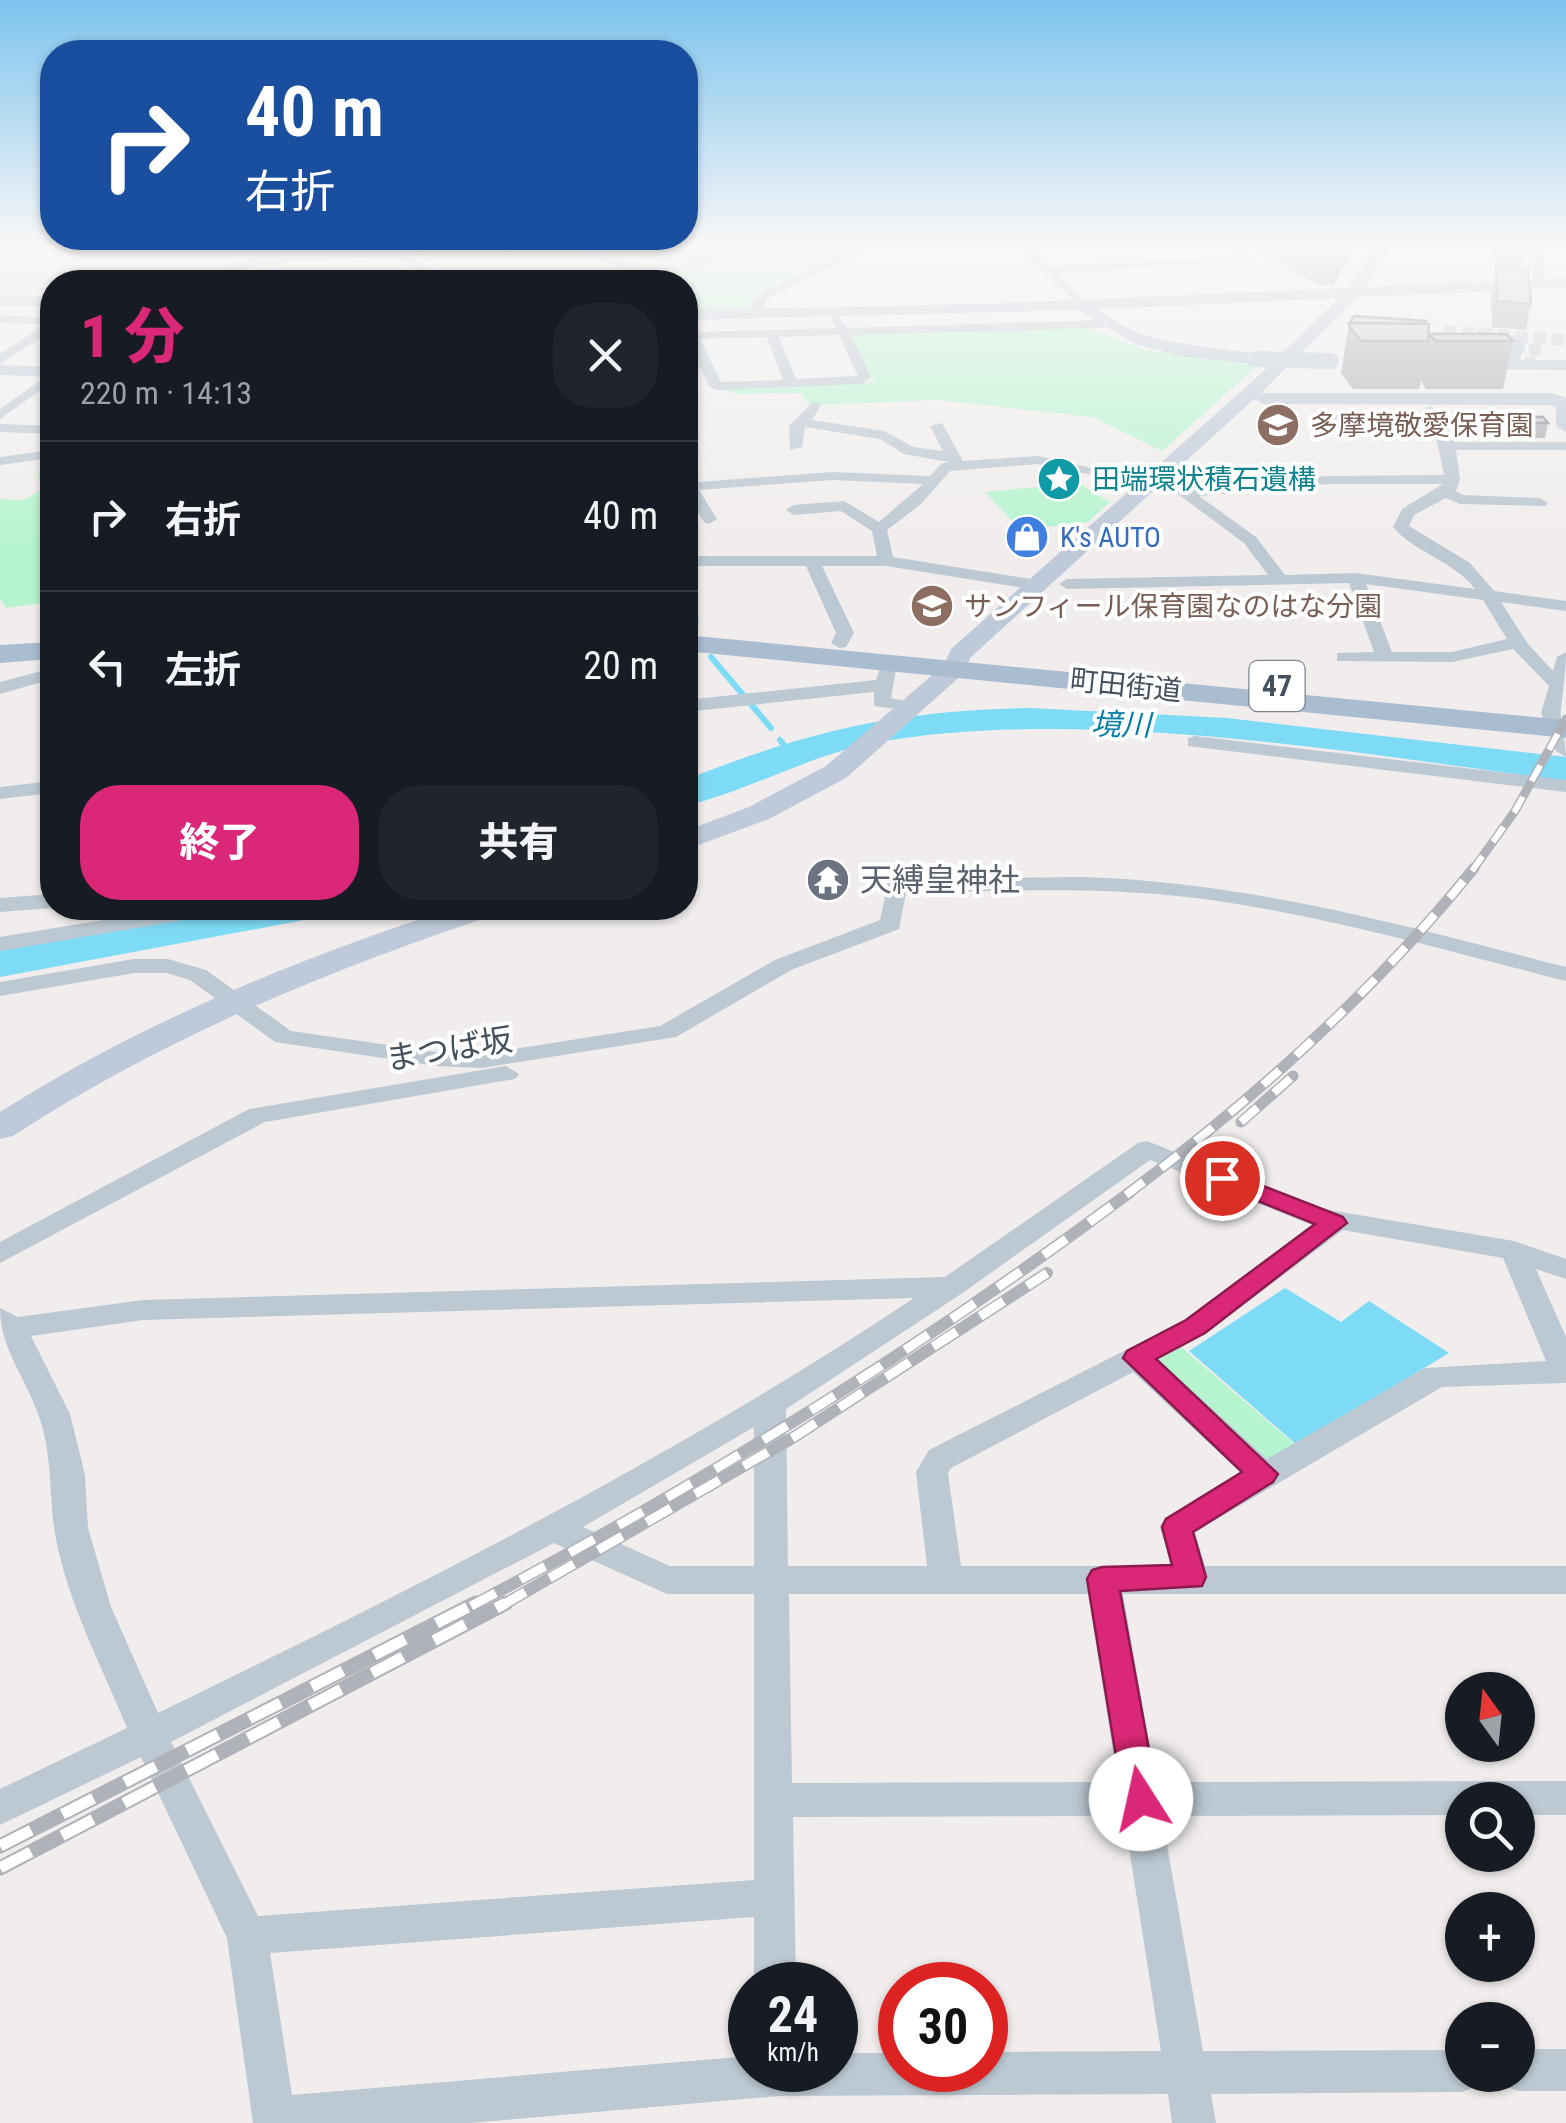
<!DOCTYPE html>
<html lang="ja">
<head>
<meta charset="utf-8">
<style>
  body { margin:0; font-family:"Roboto Condensed","Noto Sans JP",sans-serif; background:#20242c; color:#f1f3f6; height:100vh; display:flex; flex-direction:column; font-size:38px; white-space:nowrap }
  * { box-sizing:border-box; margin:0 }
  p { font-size:32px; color:#9ea1a6 }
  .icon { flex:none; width:55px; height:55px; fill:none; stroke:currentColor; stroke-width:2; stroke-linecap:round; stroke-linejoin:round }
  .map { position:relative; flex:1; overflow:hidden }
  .sheet { position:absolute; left:40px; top:270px; width:658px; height:650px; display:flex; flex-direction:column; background:#171b24; border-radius:40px; box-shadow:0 2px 8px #0004 }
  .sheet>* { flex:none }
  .guide { position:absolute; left:40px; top:40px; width:658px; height:210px; border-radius:40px; box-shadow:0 2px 8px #0004; background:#1a4fa0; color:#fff; overflow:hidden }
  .needle { width:65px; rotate:345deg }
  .tools { position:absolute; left:1445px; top:1672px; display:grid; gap:20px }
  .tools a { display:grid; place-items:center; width:90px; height:90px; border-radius:50%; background:#171b24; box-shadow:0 2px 8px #0004; font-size:50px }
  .speed { position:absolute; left:728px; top:1962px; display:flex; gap:20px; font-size:50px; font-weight:700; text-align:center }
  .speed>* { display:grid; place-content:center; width:130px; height:130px; border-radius:50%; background:#171b24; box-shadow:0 2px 8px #0004; line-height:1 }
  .speed small { font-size:25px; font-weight:400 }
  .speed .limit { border:15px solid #d22; background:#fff; color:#111 }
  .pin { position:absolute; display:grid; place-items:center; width:85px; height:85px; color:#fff; margin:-42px; border:5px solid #fff; border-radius:50%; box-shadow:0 2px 10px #0007 }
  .me { position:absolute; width:110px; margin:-55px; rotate:350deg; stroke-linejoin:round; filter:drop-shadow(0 0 8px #0008) }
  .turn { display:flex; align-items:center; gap:35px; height:210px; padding:0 40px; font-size:45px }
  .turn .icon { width:130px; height:130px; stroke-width:2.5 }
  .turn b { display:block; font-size:70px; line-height:85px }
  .round { display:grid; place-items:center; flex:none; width:105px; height:105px; border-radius:40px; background:#20242c }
  .summary { display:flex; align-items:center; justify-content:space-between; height:170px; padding:0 40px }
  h1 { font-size:60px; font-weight:800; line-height:75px; color:#db2777 }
  .action { display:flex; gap:20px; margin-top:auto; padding:20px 40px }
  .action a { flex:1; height:115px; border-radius:40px; background:#db2777; color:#fff; font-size:40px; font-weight:800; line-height:115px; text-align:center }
  .action a+a { background:#20242c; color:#f1f3f6 }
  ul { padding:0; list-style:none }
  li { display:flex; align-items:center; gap:30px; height:150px; padding:0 40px; border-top:2px solid #363941 }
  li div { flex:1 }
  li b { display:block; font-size:38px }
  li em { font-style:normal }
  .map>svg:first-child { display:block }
</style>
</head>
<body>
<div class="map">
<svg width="1566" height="2123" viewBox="0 0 1566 2123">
  <rect width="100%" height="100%" fill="#f1eded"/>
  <!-- commercial -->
  <path fill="#fef7e4" d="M 381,254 L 406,268 L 420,282 L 200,282 L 244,266 Z"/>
  <!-- education -->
  <path fill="#e2dedf" d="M 0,248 L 257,248 L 267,257 L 182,276 L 65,273 L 28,296 L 0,295 Z"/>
  <!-- green -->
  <g fill="#b6f4cf">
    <path d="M 405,248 L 856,248 L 759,294 L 750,308 L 685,310 L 685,282 L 449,282 L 437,267 Z"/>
    <path d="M 1086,327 L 1146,350 L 1258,365 L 1162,451 L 1092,417 L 938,400 L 809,405 L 801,393 L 736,394 L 723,389 L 874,383 L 851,334 Z"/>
    <path d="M 52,471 L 52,496 L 45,502 L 52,504 L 52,602 L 6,608 L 0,599 L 0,499 L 24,500 L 50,485 L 40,483 L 37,473 Z"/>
    <path d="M 1081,471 L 1080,484 L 1110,502 L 1088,522 L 1021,530 L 985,492 L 1048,486 L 1039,474 Z"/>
    <path d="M 1181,1347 L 1298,1447 L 1277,1460 L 1259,1457 L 1156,1360 Z"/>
  </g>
  <!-- water -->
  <path fill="#7edbf6" d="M 1285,1288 L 1341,1322 L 1369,1301 L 1449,1353 L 1297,1445 L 1189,1351 Z"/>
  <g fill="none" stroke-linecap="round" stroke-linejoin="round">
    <!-- stream-far1 -->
    <path stroke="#7edbf6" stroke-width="5" d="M 685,595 L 693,614"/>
    <!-- stream -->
    <g stroke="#7edbf6" stroke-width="6">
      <path d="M 692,611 L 696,621"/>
      <path d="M 711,657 L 771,728"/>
      <path d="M 780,740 L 790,753"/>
    </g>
    <!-- river -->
    <g fill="#7edbf6" fill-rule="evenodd">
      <path d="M 1030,708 L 1227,718 L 1566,757 L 1566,781 C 1356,753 1087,706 879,742 C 810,754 752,790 685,806 L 685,780 C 811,730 895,711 1030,708 Z"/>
      <path d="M 228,908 L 321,908 L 315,917 L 299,921 L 0,977 L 0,949 Z"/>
    </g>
    <!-- street-tunnel -->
    <g stroke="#ceced0" stroke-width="12" stroke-dasharray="12 6" stroke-linecap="butt">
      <path d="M 1438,362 L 1439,331 L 1566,340"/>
      <path d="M 1507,363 L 1536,363 L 1534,338"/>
    </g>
    <!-- street -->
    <g fill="#bcc8d2" fill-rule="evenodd">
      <path d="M 578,248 C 604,248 627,267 655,266 C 686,265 713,248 742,248 C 695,278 623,284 578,248 Z"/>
      <path d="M 855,248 L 869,248 L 766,299 L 763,318 L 753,315 L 751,303 L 758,295 Z"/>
      <path d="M 1018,248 L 1030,248 L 1049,266 L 1241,257 L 1230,248 L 1243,248 L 1257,260 L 1056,273 L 1087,303 L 1083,309 Z"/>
      <path d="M 1534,248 L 1544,248 L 1544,284 L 1538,287 L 1532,284 Z"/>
      <path d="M 1560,248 L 1566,248 L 1566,252 Z"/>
      <path d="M 837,314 L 848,328 L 1103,320 L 1109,324 L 1103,328 L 851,335 L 871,377 L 862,384 L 716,390 L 709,386 L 685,336 L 686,320 L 696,332 L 836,328 L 831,318 ZM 839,335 L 858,376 L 796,379 L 779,337 ZM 767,337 L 783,380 L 721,382 L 700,339 Z"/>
      <path d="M 0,315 L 52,318 L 52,331 L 0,364 L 0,354 L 46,324 L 0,323 Z"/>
      <path d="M 1477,330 L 1522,337 L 1526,347 L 1520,357 L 1525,368 L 1515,368 L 1508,357 L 1513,343 L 1473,337 Z"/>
      <path d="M 52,372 L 52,382 L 0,419 L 0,409 Z"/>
      <path d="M 814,401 L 821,405 L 812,420 L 884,431 L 913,447 L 943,451 L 930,426 L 942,423 L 963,461 L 1038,456 L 1159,483 L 1152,487 L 1038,464 L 950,471 L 921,504 L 887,530 L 893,557 L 1037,580 L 1045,585 L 1037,590 L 886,566 L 822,566 L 854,633 L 846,647 L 840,648 L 831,643 L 836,633 L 806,566 L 685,566 L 685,556 L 877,556 L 872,531 L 841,511 L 794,515 L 786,510 L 794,505 L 844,501 L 879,522 L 923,484 L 832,480 L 699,490 L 717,519 L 709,524 L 704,522 L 685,491 L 685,483 L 832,472 L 930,476 L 941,464 L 949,462 L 904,454 L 880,439 L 805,427 L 802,447 L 790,450 L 789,426 Z"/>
      <path d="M 1430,406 L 1443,420 L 1457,424 L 1448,428 L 1454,442 L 1566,442 L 1566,450 L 1456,450 L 1460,479 L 1456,491 L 1463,495 L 1540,498 L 1548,503 L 1545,506 L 1460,504 L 1446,498 L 1414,515 L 1409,526 L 1470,563 L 1494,591 L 1566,601 L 1566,611 L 1501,602 L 1528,644 L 1553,671 L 1557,657 L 1566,652 C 1566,672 1563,689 1561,709 C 1559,720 1566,742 1566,757 L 1556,751 L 1541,713 L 1549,686 L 1513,649 L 1452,662 L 1337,661 L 1337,653 L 1374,652 L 1349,583 L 1067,589 L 1059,584 L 1067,579 L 1268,575 L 1244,543 L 1178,494 L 1178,488 L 1329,476 L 1444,475 L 1434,427 L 1319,422 L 1312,418 L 1319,414 L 1429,419 L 1423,410 ZM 1329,484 L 1443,484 L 1402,509 L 1393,527 C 1416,554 1453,560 1475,589 L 1355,573 L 1285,575 L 1256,537 L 1199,496 ZM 1366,584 L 1483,600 L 1507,639 L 1452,652 L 1392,652 Z"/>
      <path d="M 0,424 L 52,426 L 52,434 L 0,432 Z"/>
      <path d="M 52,450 L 52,458 L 0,465 L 0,457 Z"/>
      <path d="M 887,665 L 896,670 L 891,698 L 919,704 L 919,712 L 874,706 L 874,692 L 685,712 L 685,700 L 876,680 L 881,666 Z"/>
      <path d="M 52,668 L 52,679 L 0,694 L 0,682 Z"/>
      <path d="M 1195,736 L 1566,780 L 1566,792 L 1188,746 L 1188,738 Z"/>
      <path d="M 52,781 L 52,793 L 0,799 L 0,787 Z"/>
      <path d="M 1083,877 C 1248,882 1407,926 1566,967 L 1566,981 C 1443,950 1321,914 1195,898 C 1099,886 1003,891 906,893 L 899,929 L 791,970 L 676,1037 L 482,1068 L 437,1066 L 275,1042 L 190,980 L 167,973 L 134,973 L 0,996 L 0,982 L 134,959 L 168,959 L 206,970 L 291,1031 L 437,1052 L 482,1054 L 660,1026 L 775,960 L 880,920 L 888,883 L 906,879 Z"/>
      <path d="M 52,894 L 53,908 L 0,912 L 0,898 Z"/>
      <path d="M 176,908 L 224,908 L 213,915 L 0,951 L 0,937 Z"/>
      <path d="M 506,1066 L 519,1074 L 515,1079 L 265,1122 L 0,1263 L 0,1242 L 249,1109 Z"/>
      <path d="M 1147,1141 L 1317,1208 L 1514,1241 L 1566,1259 L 1566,1279 L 1536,1269 L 1566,1337 L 1566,1383 L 1442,1387 L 1195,1532 L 1205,1566 L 1566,1566 L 1566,1594 L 1123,1594 L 1156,1782 L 1566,1781 L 1566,1815 L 1518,1815 L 1518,1800 L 1462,1800 L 1462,1815 L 1162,1816 L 1203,2051 L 1462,2050 L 1462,2075 L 1482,2075 L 1477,2086 L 1462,2092 L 1211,2094 L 1216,2123 L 1172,2123 L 1168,2094 L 778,2096 L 470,2123 L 253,2123 L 227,1938 L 141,1757 L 0,1825 L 0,1789 L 127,1728 C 101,1664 64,1596 54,1527 C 49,1488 52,1451 38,1414 C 25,1376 0,1349 0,1308 L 18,1317 L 143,1300 L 945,1277 L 1138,1143 ZM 1150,1160 L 1312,1225 L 1185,1320 L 929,1450 L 916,1472 L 927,1566 L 788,1566 L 786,1409 L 961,1294 ZM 1343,1230 L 1503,1258 L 1546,1361 L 1425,1368 L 1267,1459 L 1158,1359 L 1205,1334 ZM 914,1298 C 674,1458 417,1587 158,1713 L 111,1607 L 88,1528 L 85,1475 L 70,1414 L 31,1336 L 143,1320 ZM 1133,1372 L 1242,1474 L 1165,1518 L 1160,1527 L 1171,1566 L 961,1566 L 948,1473 L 951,1468 ZM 754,1427 L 754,1566 L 670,1566 L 583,1527 ZM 554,1543 L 667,1594 L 754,1594 L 754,1880 L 258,1916 L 171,1742 ZM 789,1594 L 1088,1594 L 1118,1782 L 792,1783 ZM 1124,1816 L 1161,2051 L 985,2052 L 985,2070 L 900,2070 L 900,2053 L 835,2053 L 835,2070 L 750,2070 L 750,2056 L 292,2095 L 270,1953 L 754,1917 L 754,1985 L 796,1985 L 793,1817 Z"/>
      <path d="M 1518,2049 L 1566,2049 L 1566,2091 L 1518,2091 L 1503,2085 L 1499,2075 L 1518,2075 Z"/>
    </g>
    <!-- secondary -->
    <g fill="#becad9" fill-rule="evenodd">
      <path d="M 353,248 C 391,248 417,251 442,282 L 426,282 L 416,270 L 386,255 L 258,266 L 199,282 L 175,282 L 257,256 Z"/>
      <path d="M 1375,248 L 1390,248 L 1365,287 L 1566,278 L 1566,288 L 1358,297 L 1261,393 L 1553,393 L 1566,398 L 1566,432 L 1556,426 L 1556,408 L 1550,405 L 1263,404 L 1254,399 L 971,657 L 964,673 L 846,778 L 769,819 L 685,850 L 685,831 L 749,807 L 826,766 L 944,665 L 951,649 L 1255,379 L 1339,298 L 1098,309 C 1147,349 1203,343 1261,355 L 1261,363 L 1255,364 L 1186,357 L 1135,344 L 1079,310 L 685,320 L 685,310 L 986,304 L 1348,288 Z"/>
      <path d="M 0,295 L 52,297 L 52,307 L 0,305 Z"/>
      <path d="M 1456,360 L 1566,360 L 1566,370 L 1462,369 L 1453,364 Z"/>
      <path d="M 0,365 L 52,367 L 52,377 L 0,375 Z"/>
      <path d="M 453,908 L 499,908 L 494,915 C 324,972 163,1038 13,1136 L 0,1139 L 0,1112 C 142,1022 295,960 453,908 Z"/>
    </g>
    <!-- primary -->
    <g fill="#aabcd0" fill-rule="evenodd">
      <path d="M 685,635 L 1566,720 L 1566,738 L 685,651 Z"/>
      <path d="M 52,642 L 52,659 L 0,663 L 0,645 Z"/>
    </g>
    <!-- rail-far3 casing -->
    <g stroke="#afb2b9" stroke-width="9">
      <path id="rail-far3" d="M 1472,871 L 1515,811 L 1566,719"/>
    </g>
    <!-- rail-far2 casing -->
    <g stroke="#afb2b9" stroke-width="11">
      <g id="rail-far2">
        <path d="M 1241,1122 L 1293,1076"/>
        <path d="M 1126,1195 C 1252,1101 1375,991 1474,868"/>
      </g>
    </g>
    <!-- rail-far1 casing -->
    <g stroke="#afb2b9" stroke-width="12">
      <g id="rail-far1">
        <path d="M 471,1606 C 701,1485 921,1348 1129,1193"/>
        <path d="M 501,1606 L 794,1437 L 1047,1273"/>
      </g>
    </g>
    <!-- rail casing -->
    <g stroke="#afb2b9" stroke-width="15">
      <g id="rail">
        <path d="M 0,1846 L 476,1603"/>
        <path d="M 0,1868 L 506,1603"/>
      </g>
    </g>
    <!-- rail-far3 -->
    <use href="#rail-far3" stroke="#fff" stroke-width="6" stroke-dasharray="18" stroke-linecap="butt"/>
    <!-- rail-far2 -->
    <use href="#rail-far2" stroke="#fff" stroke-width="8" stroke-dasharray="22" stroke-linecap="butt"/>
    <!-- rail-far1 -->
    <use href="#rail-far1" stroke="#fff" stroke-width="9" stroke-dasharray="28" stroke-linecap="butt"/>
    <!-- rail -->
    <use href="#rail" stroke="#fff" stroke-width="11" stroke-dasharray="35" stroke-linecap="butt"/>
    <!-- secondary-bridge -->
    <path stroke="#becad9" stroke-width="16" d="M 1255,359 L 1331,361"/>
  </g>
  <!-- wall -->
  <g fill="#adafb6">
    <path d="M 1260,248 L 1355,248 L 1333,285 L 1320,285 L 1259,252 Z"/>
    <path d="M 1467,248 L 1528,248 L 1523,269 L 1531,304 L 1526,330 L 1492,327 L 1491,295 L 1495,277 L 1493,251 Z"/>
    <path d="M 1349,323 L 1425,324 L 1428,339 L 1429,334 L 1513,341 L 1503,389 L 1426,389 L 1421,381 L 1419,389 L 1353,389 L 1341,373 Z"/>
    <path d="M 1461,415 L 1548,423 L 1545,438 L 1464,438 L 1458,430 Z"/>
  </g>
  <!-- shaded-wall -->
  <path fill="#8d8f94" d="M 1339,248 L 1355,248 L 1333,285 Z"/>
  <!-- building -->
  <g fill="#c9ccd4" stroke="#8d8f94" stroke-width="2.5">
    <path d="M 1528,269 L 1531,304 L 1497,301 L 1496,270 Z"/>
    <path d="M 1354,316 L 1426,321 L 1425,324 L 1350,323 Z"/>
    <path d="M 1349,323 L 1429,324 L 1428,341 L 1361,341 L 1349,326 Z"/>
    <path d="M 1429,334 L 1506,334 L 1513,341 L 1436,341 Z"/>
    <path d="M 1461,415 L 1543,417 L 1548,423 L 1467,423 Z"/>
  </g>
  <!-- sky -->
  <linearGradient id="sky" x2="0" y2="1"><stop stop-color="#7dc4ee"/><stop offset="0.45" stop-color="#f9f7f7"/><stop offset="1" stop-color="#f9f7f7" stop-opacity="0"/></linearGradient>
  <rect width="1566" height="546" fill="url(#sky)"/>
  <!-- route -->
  <path fill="#db2777" stroke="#8e194d" stroke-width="2.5" d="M 1222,1170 L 1343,1217 L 1347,1223 L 1205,1333 L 1156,1359 L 1278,1474 L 1273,1482 L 1193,1532 L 1206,1577 L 1202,1586 L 1120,1591 L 1158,1799 L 1153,1810 L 1141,1814 L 1129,1810 L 1123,1799 L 1087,1579 L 1092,1570 L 1102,1567 L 1172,1565 L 1162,1527 L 1166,1519 L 1242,1472 L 1123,1358 L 1127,1351 L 1186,1320 L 1315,1224 L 1213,1183 L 1209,1178 Z"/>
  <!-- icons -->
  <defs>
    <g id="school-disc" transform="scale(2.25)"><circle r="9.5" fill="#8d6e63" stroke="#fff"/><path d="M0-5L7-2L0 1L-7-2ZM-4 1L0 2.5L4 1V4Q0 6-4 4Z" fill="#fff"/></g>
    <g id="sight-disc" transform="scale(2.25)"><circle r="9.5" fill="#0f9aa8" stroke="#fff"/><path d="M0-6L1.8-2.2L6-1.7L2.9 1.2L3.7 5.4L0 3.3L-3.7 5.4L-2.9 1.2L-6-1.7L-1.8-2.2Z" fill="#fff"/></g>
    <g id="shop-disc" transform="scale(2.25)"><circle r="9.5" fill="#3f7fe0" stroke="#fff"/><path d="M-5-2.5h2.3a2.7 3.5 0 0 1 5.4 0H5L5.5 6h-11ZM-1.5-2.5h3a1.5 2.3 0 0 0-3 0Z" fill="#fff"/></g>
    <g id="temple-disc" transform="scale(2.25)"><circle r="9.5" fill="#6b7280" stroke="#fff"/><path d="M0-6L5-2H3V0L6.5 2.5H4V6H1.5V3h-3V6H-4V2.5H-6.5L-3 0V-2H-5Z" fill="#fff"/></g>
  </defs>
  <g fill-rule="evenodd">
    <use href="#school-disc" x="1278" y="425"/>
    <use href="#sight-disc" x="1059" y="479"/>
    <use href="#shop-disc" x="1027" y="537"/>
    <use href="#school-disc" x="932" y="606"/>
    <use href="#temple-disc" x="828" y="880"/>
  </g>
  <g text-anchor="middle" stroke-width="8" stroke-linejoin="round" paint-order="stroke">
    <!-- far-education labels -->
    <g font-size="28" fill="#785e54" stroke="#fff" text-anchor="start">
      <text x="1310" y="435">多摩境敬愛保育園</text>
      <text x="964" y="616">サンフィール保育園なのはな分園</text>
    </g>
    <!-- far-culture labels -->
    <g font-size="28" fill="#0d838f" stroke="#fff" text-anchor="start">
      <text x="1092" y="489">田端環状積石遺構</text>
    </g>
    <!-- far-shop labels -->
    <g font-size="28" fill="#366cbe" stroke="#fff" text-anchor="start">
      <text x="1060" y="547">K's AUTO</text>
    </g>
    <!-- far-street labels -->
    <g font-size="28" fill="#44515d" stroke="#fff">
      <text transform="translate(1126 685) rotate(6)" y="10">町田街道</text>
    </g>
    <!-- shield labels -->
    <rect fill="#fff" stroke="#7c858e" stroke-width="2.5" x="1249.5" y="661" width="55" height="50" rx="8"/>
    <g font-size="30" font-weight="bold" fill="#44515d">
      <text x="1277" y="696">47</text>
    </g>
    <!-- far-water labels -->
    <g font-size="30" font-style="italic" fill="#027fa4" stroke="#fff">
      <text transform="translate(1121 725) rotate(1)" y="10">境川</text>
    </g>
    <!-- worship labels -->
    <g font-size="32" fill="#5b616d" stroke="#fff" text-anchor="start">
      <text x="860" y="891">天縛皇神社</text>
    </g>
    <!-- street labels -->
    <g font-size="32" fill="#44515d" stroke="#fff">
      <text transform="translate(449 1049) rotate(-9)" y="11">まつば坂</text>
    </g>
  </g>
</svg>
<div class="tools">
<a><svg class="needle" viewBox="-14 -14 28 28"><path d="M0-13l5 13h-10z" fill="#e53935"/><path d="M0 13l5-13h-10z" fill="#9ea1a6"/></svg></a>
<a><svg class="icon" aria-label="search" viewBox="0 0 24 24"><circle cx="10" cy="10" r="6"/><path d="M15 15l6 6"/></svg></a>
<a>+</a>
<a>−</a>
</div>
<div class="speed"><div>24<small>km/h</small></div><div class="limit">30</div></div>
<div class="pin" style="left:1222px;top:1178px;background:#d93025"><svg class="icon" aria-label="arrive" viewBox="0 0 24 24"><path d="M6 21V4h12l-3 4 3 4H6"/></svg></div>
<svg class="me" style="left:1141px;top:1799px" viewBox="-20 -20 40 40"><circle r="19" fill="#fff"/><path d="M0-13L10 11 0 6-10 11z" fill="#db2777"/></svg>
<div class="guide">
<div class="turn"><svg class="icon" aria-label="right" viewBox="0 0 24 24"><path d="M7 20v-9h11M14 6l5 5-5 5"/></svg><div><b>40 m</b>右折</div></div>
</div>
<section class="sheet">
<div class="summary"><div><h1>1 分</h1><p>220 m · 14:13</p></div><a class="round"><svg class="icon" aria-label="close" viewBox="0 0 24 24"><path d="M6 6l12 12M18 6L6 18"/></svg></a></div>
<ul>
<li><svg class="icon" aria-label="right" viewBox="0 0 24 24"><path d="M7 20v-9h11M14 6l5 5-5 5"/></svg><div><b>右折</b></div><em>40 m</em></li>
<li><svg class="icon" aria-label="left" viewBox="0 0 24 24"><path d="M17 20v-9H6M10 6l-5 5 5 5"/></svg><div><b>左折</b></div><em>20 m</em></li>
</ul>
<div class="action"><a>終了</a><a>共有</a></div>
</section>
</div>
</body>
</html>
